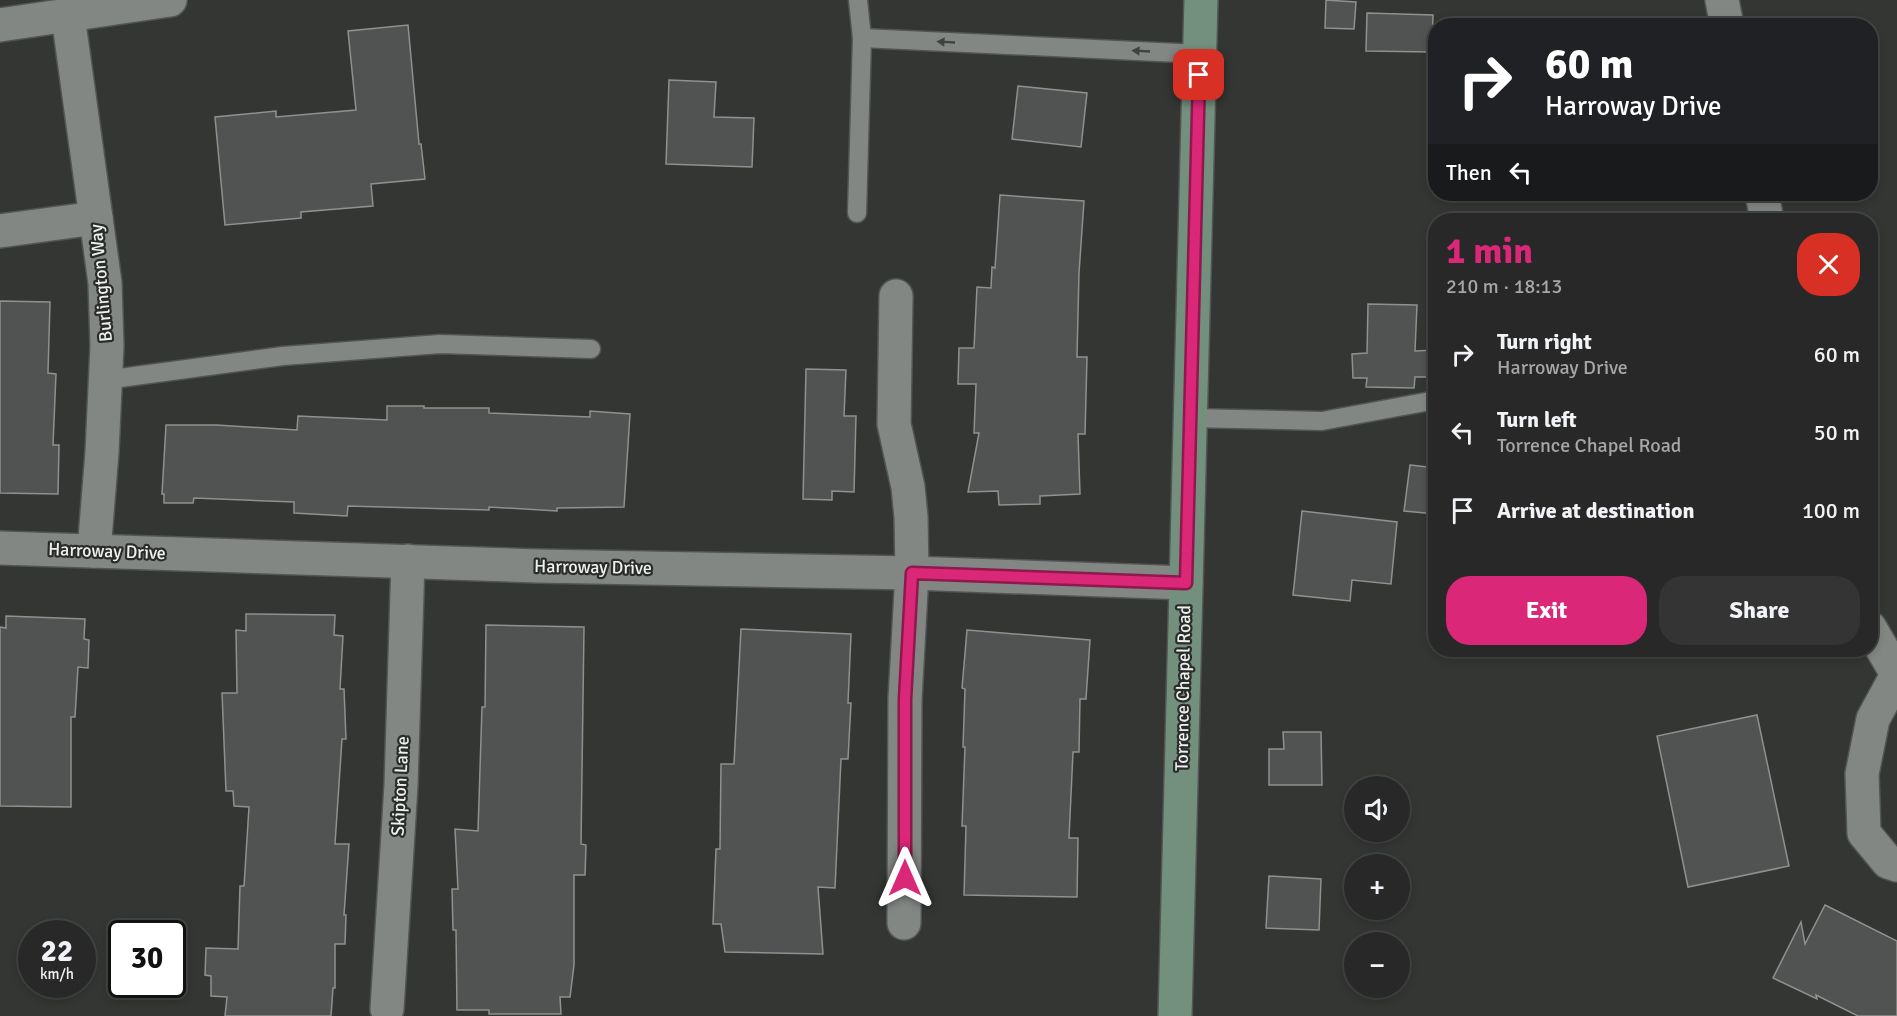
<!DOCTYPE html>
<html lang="en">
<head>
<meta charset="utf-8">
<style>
  body { margin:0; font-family:Signika,sans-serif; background:#333433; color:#f1f3f6; height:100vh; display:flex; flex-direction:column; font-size:22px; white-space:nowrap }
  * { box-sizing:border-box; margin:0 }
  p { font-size:20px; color:#a4a6a7 }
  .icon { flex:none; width:33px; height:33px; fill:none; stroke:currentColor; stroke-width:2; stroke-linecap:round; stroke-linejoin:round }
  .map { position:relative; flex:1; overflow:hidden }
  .drawer { position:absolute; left:1428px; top:213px; width:450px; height:444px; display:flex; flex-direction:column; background:#272827; border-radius:24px; box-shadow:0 3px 9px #0003,0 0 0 2px #434444 }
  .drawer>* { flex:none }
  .top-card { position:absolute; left:1428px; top:18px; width:450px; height:183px; border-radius:24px; box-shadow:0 3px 9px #0003,0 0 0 2px #434444; background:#202124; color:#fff; overflow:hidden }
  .buttons { position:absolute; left:1344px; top:776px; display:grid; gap:12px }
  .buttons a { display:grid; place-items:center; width:66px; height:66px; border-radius:50%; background:#272827; box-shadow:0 3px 9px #0003,0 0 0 2px #434444; font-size:30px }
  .speed { position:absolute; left:18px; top:920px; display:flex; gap:12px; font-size:30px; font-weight:700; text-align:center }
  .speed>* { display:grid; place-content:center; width:78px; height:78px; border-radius:50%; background:#272827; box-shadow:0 3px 9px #0003,0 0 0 2px #434444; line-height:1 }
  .speed small { font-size:15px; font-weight:400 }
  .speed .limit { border:3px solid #111; border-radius:9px; background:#fff; color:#111 }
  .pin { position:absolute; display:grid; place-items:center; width:51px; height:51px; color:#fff; margin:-26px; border-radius:12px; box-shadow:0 3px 9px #0006 }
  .me { position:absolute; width:66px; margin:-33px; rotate:0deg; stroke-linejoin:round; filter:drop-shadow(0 0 4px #0008) }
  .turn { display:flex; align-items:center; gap:21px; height:126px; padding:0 18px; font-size:27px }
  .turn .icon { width:78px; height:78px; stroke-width:2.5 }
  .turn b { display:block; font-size:42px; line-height:51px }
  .then { display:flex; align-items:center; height:57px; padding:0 18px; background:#0003; gap:12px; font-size:22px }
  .round { display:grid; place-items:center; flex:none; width:63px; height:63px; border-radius:24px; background:#333433 }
  .summary { display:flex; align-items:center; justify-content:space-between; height:102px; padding:0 18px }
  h1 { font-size:36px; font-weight:800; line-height:45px; color:#db2777 }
  .primary-button { display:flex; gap:12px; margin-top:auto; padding:12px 18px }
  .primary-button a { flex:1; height:69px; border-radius:24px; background:#db2777; color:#fff; font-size:24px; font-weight:800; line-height:69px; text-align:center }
  .primary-button a+a { background:#333433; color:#f1f3f6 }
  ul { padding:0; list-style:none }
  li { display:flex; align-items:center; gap:18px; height:78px; padding:0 18px }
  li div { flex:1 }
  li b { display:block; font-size:22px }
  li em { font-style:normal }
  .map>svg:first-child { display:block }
</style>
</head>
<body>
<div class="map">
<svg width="1897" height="1016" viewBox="0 0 1897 1016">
  <rect width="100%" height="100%" fill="#343634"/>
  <!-- building -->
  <g fill="#505351" stroke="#8e918f" stroke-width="1.5">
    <path d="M 1326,0 L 1356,2 L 1354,29 L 1325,28 Z"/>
    <path d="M 1367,13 L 1433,15 L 1432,52 L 1366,51 Z"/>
    <path d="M 408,25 L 419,144 L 421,144 L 425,179 L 371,184 L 373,206 L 301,212 L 301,218 L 225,225 L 215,117 L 276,111 L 276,117 L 356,110 L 348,31 Z"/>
    <path d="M 669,80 L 716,82 L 714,117 L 754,118 L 752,167 L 666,164 Z"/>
    <path d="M 1018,86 L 1087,93 L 1081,147 L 1012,139 Z"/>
    <path d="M 1000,195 L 1084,201 L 1079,273 L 1077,357 L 1087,357 L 1085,434 L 1078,434 L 1080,494 L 1040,496 L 1040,504 L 999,505 L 998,491 L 968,492 L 979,433 L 974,433 L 976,384 L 958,384 L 959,348 L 974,348 L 977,287 L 991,288 L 992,267 L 995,268 Z"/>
    <path d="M 0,301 L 50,302 L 48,373 L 56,374 L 53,445 L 59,445 L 58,494 L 0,493 Z"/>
    <path d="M 1368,304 L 1417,305 L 1415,351 L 1436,350 L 1436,377 L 1415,377 L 1414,388 L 1366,387 L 1367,378 L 1353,378 L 1352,354 L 1367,353 Z"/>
    <path d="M 806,369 L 846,370 L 844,416 L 856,416 L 854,492 L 832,491 L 832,500 L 803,499 Z"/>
    <path d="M 387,406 L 424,406 L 424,408 L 489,408 L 489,413 L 590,417 L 590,411 L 630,414 L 624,507 L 557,508 L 557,511 L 489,507 L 489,510 L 348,506 L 347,516 L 294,513 L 294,502 L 194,498 L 193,503 L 164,503 L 164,494 L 162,494 L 166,425 L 216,425 L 297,430 L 298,416 L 387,420 Z"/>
    <path d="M 1410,465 L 1436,468 L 1436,514 L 1404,511 Z"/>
    <path d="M 1302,511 L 1397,522 L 1391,584 L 1352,580 L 1350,601 L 1293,595 Z"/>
    <path d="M 246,614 L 335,615 L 334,635 L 343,636 L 340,689 L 344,689 L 346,739 L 342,739 L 335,844 L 349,844 L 344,915 L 346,915 L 345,944 L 335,944 L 335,988 L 333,988 L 331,1016 L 225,1016 L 227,997 L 211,996 L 211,976 L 205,975 L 206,948 L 238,949 L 240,886 L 244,886 L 249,807 L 234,806 L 233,791 L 226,791 L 222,693 L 237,693 L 236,630 L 246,631 Z"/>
    <path d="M 6,616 L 85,619 L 84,639 L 89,640 L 88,668 L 78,667 L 75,717 L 71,717 L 71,807 L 0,806 L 0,627 L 6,628 Z"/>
    <path d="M 486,625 L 584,627 L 581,844 L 586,845 L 585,875 L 574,875 L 574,965 L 570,997 L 560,997 L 561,1014 L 489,1014 L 489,1010 L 457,1010 L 456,930 L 453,930 L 452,889 L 458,889 L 455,829 L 478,831 L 482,707 L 485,707 Z"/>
    <path d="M 741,629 L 851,634 L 848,703 L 851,703 L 848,759 L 841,759 L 835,888 L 818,887 L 823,954 L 725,952 L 721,924 L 713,924 L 716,849 L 720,849 L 721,764 L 734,764 Z"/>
    <path d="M 967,630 L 1090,640 L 1086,699 L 1080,699 L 1079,752 L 1073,752 L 1069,838 L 1078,838 L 1077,897 L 964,895 L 966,826 L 962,826 L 965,747 L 963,747 L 965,689 L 962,688 Z"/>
    <path d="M 1757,715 L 1789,866 L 1688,887 L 1657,736 Z"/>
    <path d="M 1283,732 L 1321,732 L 1322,785 L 1269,785 L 1269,749 L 1284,749 Z"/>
    <path d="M 1269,876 L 1321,879 L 1319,930 L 1266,928 Z"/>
    <path d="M 1825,905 L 1897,941 L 1897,1016 L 1858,1016 L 1816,995 L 1817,999 L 1773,978 L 1801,922 L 1805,944 Z"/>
  </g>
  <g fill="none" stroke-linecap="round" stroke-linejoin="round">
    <!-- lane casing -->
    <g stroke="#525553" stroke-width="21">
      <g id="lane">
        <path d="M 862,38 L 1200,54"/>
        <path d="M 857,213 L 862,38 L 858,0"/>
        <path d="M 105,380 L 283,356 L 440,344 L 591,349"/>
        <path d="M 1190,418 L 1322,421 L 1436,400"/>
      </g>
    </g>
    <!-- street casing -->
    <g stroke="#525553" stroke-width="36">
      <g id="street">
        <path d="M 1722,0 L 1727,26"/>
        <path d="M 68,16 L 105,283 L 107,346 L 102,452 L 94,551"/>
        <path d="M 0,25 L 170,0"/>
        <path d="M 1762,194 L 1767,220"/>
        <path d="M 0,231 L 96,218"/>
        <path d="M 896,296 L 894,424 L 908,487 L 911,517 L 912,573 L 905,699 L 904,923"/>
        <path d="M 0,548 L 538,566 L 912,573 L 1186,583"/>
        <path d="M 1870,628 L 1897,674"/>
        <path d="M 1897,675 L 1873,719 L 1862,774 L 1864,833 L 1888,862 L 1897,865"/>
        <path d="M 387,1009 L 401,785 L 408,561"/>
      </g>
    </g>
    <!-- secondary casing -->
    <g stroke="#525553" stroke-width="36">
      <path id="secondary" d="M 1175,1016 L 1201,0"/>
    </g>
    <!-- lane -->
    <use href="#lane" stroke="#838784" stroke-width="18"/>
    <!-- street -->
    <use href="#street" stroke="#838784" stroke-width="33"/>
    <!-- secondary -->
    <use href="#secondary" stroke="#72907d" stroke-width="33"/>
  </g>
  <!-- one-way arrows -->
  <defs><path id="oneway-solid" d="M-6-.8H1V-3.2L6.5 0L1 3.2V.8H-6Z" transform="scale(1.5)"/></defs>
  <g fill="#404340">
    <use href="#oneway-solid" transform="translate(946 42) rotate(-177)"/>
    <use href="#oneway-solid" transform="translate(1141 51) rotate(-177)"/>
  </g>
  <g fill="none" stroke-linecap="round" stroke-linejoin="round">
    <!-- route casing -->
    <g stroke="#8e194d" stroke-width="15">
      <path id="route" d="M 905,878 L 905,699 L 912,573 L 1186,583 L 1199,75"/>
    </g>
    <!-- route -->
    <use href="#route" stroke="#db2777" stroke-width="10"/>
  </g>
  <g text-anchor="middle" stroke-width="4.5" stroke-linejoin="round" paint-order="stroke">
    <!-- street labels -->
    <g font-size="18" fill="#eff1f0" stroke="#2a2c2a">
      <text transform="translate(101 283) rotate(-95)" y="6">Burlington Way</text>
      <text transform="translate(107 551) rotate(2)" y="6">Harroway Drive</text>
      <text transform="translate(593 567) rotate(1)" y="6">Harroway Drive</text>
      <text transform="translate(1183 688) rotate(-89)" y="6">Torrence Chapel Road</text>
      <text transform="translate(400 786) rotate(-87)" y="6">Skipton Lane</text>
    </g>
  </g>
</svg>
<div class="buttons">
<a><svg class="icon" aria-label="sound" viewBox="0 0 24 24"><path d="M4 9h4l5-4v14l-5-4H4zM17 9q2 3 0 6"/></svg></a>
<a>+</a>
<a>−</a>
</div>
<div class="speed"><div>22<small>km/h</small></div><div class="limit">30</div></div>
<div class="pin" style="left:1199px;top:75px;background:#d93025"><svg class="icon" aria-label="arrive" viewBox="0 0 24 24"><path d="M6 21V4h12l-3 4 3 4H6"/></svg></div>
<svg class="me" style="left:905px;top:878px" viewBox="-20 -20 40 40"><path d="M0-17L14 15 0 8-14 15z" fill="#db2777" stroke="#fff" stroke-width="4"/></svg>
<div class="top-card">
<div class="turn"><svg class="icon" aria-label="right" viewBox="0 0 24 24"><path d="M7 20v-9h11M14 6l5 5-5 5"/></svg><div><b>60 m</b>Harroway Drive</div></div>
<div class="then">Then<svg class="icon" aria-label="left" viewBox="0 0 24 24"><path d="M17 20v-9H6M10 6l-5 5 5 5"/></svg></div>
</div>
<section class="drawer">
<div class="summary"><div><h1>1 min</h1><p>210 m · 18:13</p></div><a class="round" style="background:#d93025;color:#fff"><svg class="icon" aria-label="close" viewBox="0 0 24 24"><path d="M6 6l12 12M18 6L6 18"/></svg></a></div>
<ul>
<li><svg class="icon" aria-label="right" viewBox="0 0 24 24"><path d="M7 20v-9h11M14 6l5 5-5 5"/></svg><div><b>Turn right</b><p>Harroway Drive</p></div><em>60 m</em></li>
<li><svg class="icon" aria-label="left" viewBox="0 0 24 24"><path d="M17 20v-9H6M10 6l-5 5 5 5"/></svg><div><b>Turn left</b><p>Torrence Chapel Road</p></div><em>50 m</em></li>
<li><svg class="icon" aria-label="arrive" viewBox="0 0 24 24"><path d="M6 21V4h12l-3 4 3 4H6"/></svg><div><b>Arrive at destination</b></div><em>100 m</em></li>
</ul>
<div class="primary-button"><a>Exit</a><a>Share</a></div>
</section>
</div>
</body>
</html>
